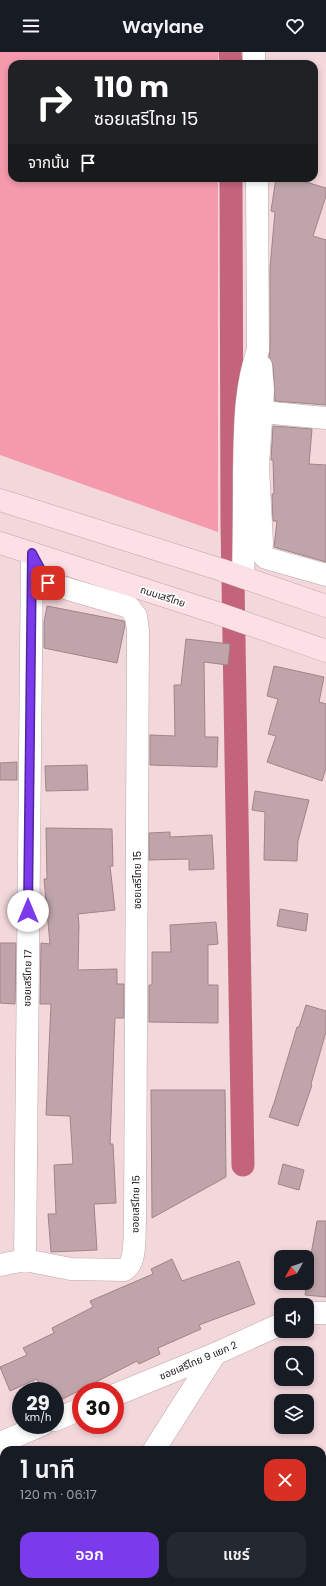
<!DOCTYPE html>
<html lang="th">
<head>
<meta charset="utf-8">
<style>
  body { margin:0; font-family:Poppins,"Noto Sans Thai",sans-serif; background:#242831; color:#f1f3f6; height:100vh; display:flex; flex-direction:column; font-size:15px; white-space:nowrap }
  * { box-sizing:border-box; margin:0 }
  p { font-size:13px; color:#9ea1a6 }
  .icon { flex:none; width:22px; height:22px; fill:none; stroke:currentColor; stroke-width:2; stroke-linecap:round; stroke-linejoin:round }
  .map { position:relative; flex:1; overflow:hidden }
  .side { position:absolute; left:0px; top:1394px; width:326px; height:140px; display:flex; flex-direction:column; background:#171b24; border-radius:12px 12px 0 0; box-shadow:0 2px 6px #0003 }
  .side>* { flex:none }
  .guide { position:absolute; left:8px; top:8px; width:310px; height:122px; border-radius:12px; box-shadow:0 2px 6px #0003; background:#202124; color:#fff; overflow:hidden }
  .needle { width:26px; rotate:230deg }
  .tools { position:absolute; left:274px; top:1198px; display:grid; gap:8px }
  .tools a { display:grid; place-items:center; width:40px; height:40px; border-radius:8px; background:#171b24; box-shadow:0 2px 6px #0003; font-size:20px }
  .speed { position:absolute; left:12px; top:1330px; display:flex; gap:8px; font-size:20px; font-weight:700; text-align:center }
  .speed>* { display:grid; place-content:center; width:52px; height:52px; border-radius:50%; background:#171b24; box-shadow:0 2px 6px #0003; line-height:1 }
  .speed small { font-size:10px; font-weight:400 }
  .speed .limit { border:6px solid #d22; background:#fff; color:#111 }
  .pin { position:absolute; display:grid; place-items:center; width:34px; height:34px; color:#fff; margin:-17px; border-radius:8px; box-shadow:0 2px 6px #0006 }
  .me { position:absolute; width:44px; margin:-22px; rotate:0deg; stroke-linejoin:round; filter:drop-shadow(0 0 3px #0008) }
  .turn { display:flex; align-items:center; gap:14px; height:84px; padding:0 20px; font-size:18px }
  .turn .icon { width:52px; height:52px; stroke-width:2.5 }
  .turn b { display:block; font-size:28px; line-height:34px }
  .then { display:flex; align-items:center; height:38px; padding:0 20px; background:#0003; gap:8px; font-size:15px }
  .round { display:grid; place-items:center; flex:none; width:42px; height:42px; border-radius:12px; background:#242831 }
  .head { display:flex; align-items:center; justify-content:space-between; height:68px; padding:0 20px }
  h1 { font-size:24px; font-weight:600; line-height:30px }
  .primary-button { display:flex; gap:8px; margin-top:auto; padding:8px 20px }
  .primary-button a { flex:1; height:46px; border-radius:12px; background:#7c3aed; color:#fff; font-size:16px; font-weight:600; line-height:46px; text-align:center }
  .primary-button a+a { background:#242831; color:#f1f3f6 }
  header { display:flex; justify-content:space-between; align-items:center; height:52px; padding:0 20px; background:#171b24; font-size:18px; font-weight:600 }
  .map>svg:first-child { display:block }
</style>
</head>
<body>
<header><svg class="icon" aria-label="menu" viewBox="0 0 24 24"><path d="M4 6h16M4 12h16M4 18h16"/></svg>Waylane<svg class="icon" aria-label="heart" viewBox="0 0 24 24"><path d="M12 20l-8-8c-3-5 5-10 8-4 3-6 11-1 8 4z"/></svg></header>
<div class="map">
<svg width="326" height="1534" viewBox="0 0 326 1534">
  <rect width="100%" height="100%" fill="#f2d7db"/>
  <!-- green -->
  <path fill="#f49aac" d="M 0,0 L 218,0 L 218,12 L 12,12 L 12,126 L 218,126 L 218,480 L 0,403 Z"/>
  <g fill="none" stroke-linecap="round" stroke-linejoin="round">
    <!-- canal -->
    <g stroke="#c4647a" stroke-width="23">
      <path d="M 230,0 L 231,12"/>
      <path d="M 231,126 L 232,471 L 243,1113"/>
    </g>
  </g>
  <!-- building -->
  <g fill="#bfa5a9" stroke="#9e8589">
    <path d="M 276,126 L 292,126 L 326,136 L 326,144 L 313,184 L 326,188 L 326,353 L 275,349 L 273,313 L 269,305 L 270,298 L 270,216 L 275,160 L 271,159 Z"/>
    <path d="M 273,374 L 312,377 L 309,412 L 326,413 L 326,510 L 274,495 L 277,469 L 273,469 L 272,442 L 274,442 L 273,408 L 271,408 Z"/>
    <path d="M 47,554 L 124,569 L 125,573 L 117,611 L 44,596 L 44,570 Z"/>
    <path d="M 186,587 L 230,592 L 228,613 L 204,610 L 205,685 L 218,685 L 217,715 L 150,713 L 150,683 L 175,684 L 174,633 L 181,633 Z"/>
    <path d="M 274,614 L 324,625 L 319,650 L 326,652 L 326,716 L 322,729 L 267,710 L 276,684 L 268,682 L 278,647 L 267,644 Z"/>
    <path d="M 17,710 L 17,728 L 0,728 L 0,711 Z"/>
    <path d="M 87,713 L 88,738 L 46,739 L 45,714 Z"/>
    <path d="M 255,739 L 309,748 L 298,789 L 297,809 L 264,808 L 265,760 L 252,758 Z"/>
    <path d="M 46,776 L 112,777 L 113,814 L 110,814 L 115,858 L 78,862 L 79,873 L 78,918 L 117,917 L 117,932 L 124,932 L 124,966 L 115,966 L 110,1092 L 113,1092 L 116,1151 L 94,1152 L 97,1198 L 51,1200 L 48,1162 L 56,1162 L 54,1113 L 73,1112 L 70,1064 L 46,1063 L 51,952 L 40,952 L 41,891 L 50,892 L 44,827 L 47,827 Z"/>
    <path d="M 170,780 L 170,785 L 212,783 L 214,817 L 189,818 L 189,807 L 149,808 L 149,781 Z"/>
    <path d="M 280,857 L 308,862 L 306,879 L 277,874 Z"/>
    <path d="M 216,870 L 218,892 L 208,893 L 208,933 L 218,933 L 218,971 L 149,970 L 149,933 L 152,933 L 152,900 L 171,900 L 170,873 Z"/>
    <path d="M 0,891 L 16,891 L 15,952 L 0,951 Z"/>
    <path d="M 306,953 L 326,959 L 326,980 L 311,1032 L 312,1033 L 298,1074 L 269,1065 L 275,1048 L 297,975 L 299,975 Z"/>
    <path d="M 151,1038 L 225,1038 L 226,1125 L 152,1166 Z"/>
    <path d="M 283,1112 L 304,1118 L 299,1138 L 278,1132 Z"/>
    <path d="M 317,1169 L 326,1169 L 326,1245 L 305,1243 L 308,1219 Z"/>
    <path d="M 172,1207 L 182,1229 L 239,1209 L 255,1252 L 199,1273 L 201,1277 L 158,1296 L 160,1302 L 139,1312 L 137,1309 L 55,1351 L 55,1339 L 42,1339 L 37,1327 L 10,1339 L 0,1315 L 27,1303 L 23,1296 L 54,1281 L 52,1276 L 93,1255 L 90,1249 L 153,1222 L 151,1217 Z"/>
  </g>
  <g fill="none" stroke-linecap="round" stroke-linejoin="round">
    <!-- minor casing -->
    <g stroke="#bfa5a9" stroke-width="23">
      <g id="minor">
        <path d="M 254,0 L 254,12"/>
        <path d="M 261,314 L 263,338 L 258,414 L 262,491 L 261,501 L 266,506 L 326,523"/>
        <path d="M 262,360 L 326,366"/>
        <path d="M 243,525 C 244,491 244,456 244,421 C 245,379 244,338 258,298 L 257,126"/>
        <path d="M 25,1208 L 32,502"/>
        <path d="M 0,1213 L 25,1208 L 71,1217 L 124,1218 C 137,1211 134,1183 135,1169 L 138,578 L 136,564 L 129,555 L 48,531 L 32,501"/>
        <path d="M 307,1261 L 326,1261"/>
        <path d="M 115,1343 L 215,1302 L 281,1272"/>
        <path d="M 55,1368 L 81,1357"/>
        <path d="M 0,1391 L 42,1373"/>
        <path d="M 154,1398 L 215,1302"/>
        <path d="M 322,1452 L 326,1446"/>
        <path d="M 67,1534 L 70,1530"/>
        <path d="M 273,1534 L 275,1530"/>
      </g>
    </g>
    <!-- secondary casing -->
    <g stroke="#bfa5a9" stroke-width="23">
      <g id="secondary">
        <path d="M 0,448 L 222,518 L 326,554"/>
        <path d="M 0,491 L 217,561 L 326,599"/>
      </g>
    </g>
    <!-- minor -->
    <use href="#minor" stroke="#fff" stroke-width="22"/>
    <!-- secondary -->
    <use href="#secondary" stroke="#fce0e6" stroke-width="22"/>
  </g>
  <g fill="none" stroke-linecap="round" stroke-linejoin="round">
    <!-- route casing -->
    <g stroke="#51269a" stroke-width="10">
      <path id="route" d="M 28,859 L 32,501 L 48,531"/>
    </g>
    <!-- route -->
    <use href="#route" stroke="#7c3aed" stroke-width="7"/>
  </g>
  <g text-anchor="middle" stroke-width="3.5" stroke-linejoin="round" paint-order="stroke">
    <!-- street labels -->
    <g font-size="10" fill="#1d1416" stroke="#fff">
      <text transform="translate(163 544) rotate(18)" y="4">ถนนเสรีไทย</text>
      <text transform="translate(137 828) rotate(-90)" y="4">ซอยเสรีไทย 15</text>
      <text transform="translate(27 926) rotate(-89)" y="4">ซอยเสรีไทย 17</text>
      <text transform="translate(135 1152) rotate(-89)" y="4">ซอยเสรีไทย 15</text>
      <text transform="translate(198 1308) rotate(-23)" y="4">ซอยเสรีไทย 9 แยก 2</text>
    </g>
  </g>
</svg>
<div class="tools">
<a><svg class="needle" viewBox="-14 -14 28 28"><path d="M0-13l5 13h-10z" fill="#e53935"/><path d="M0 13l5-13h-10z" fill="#9ea1a6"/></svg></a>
<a><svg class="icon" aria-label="sound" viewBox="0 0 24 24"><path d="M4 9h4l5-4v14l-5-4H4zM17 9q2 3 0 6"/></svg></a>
<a><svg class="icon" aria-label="search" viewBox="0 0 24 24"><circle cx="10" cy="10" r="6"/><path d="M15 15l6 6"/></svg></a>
<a><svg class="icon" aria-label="layers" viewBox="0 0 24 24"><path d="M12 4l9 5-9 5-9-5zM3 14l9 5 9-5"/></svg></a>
</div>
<div class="speed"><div>29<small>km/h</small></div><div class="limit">30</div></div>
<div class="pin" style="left:48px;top:531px;background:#d93025"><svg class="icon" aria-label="arrive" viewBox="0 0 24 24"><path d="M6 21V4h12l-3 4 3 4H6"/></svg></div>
<svg class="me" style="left:28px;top:859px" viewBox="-20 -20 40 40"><circle r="19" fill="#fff"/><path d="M0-13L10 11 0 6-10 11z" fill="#7c3aed"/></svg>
<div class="guide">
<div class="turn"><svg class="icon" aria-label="right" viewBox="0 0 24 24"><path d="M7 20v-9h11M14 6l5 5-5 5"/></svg><div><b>110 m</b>ซอยเสรีไทย 15</div></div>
<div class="then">จากนั้น<svg class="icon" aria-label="arrive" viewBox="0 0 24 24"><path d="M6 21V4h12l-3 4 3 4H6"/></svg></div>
</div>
<section class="side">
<div class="head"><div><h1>1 นาที</h1><p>120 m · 06:17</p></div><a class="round" style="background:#d93025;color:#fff"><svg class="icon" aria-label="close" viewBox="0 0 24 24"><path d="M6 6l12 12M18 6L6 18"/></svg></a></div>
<div class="primary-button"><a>ออก</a><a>แชร์</a></div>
</section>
</div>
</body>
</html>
